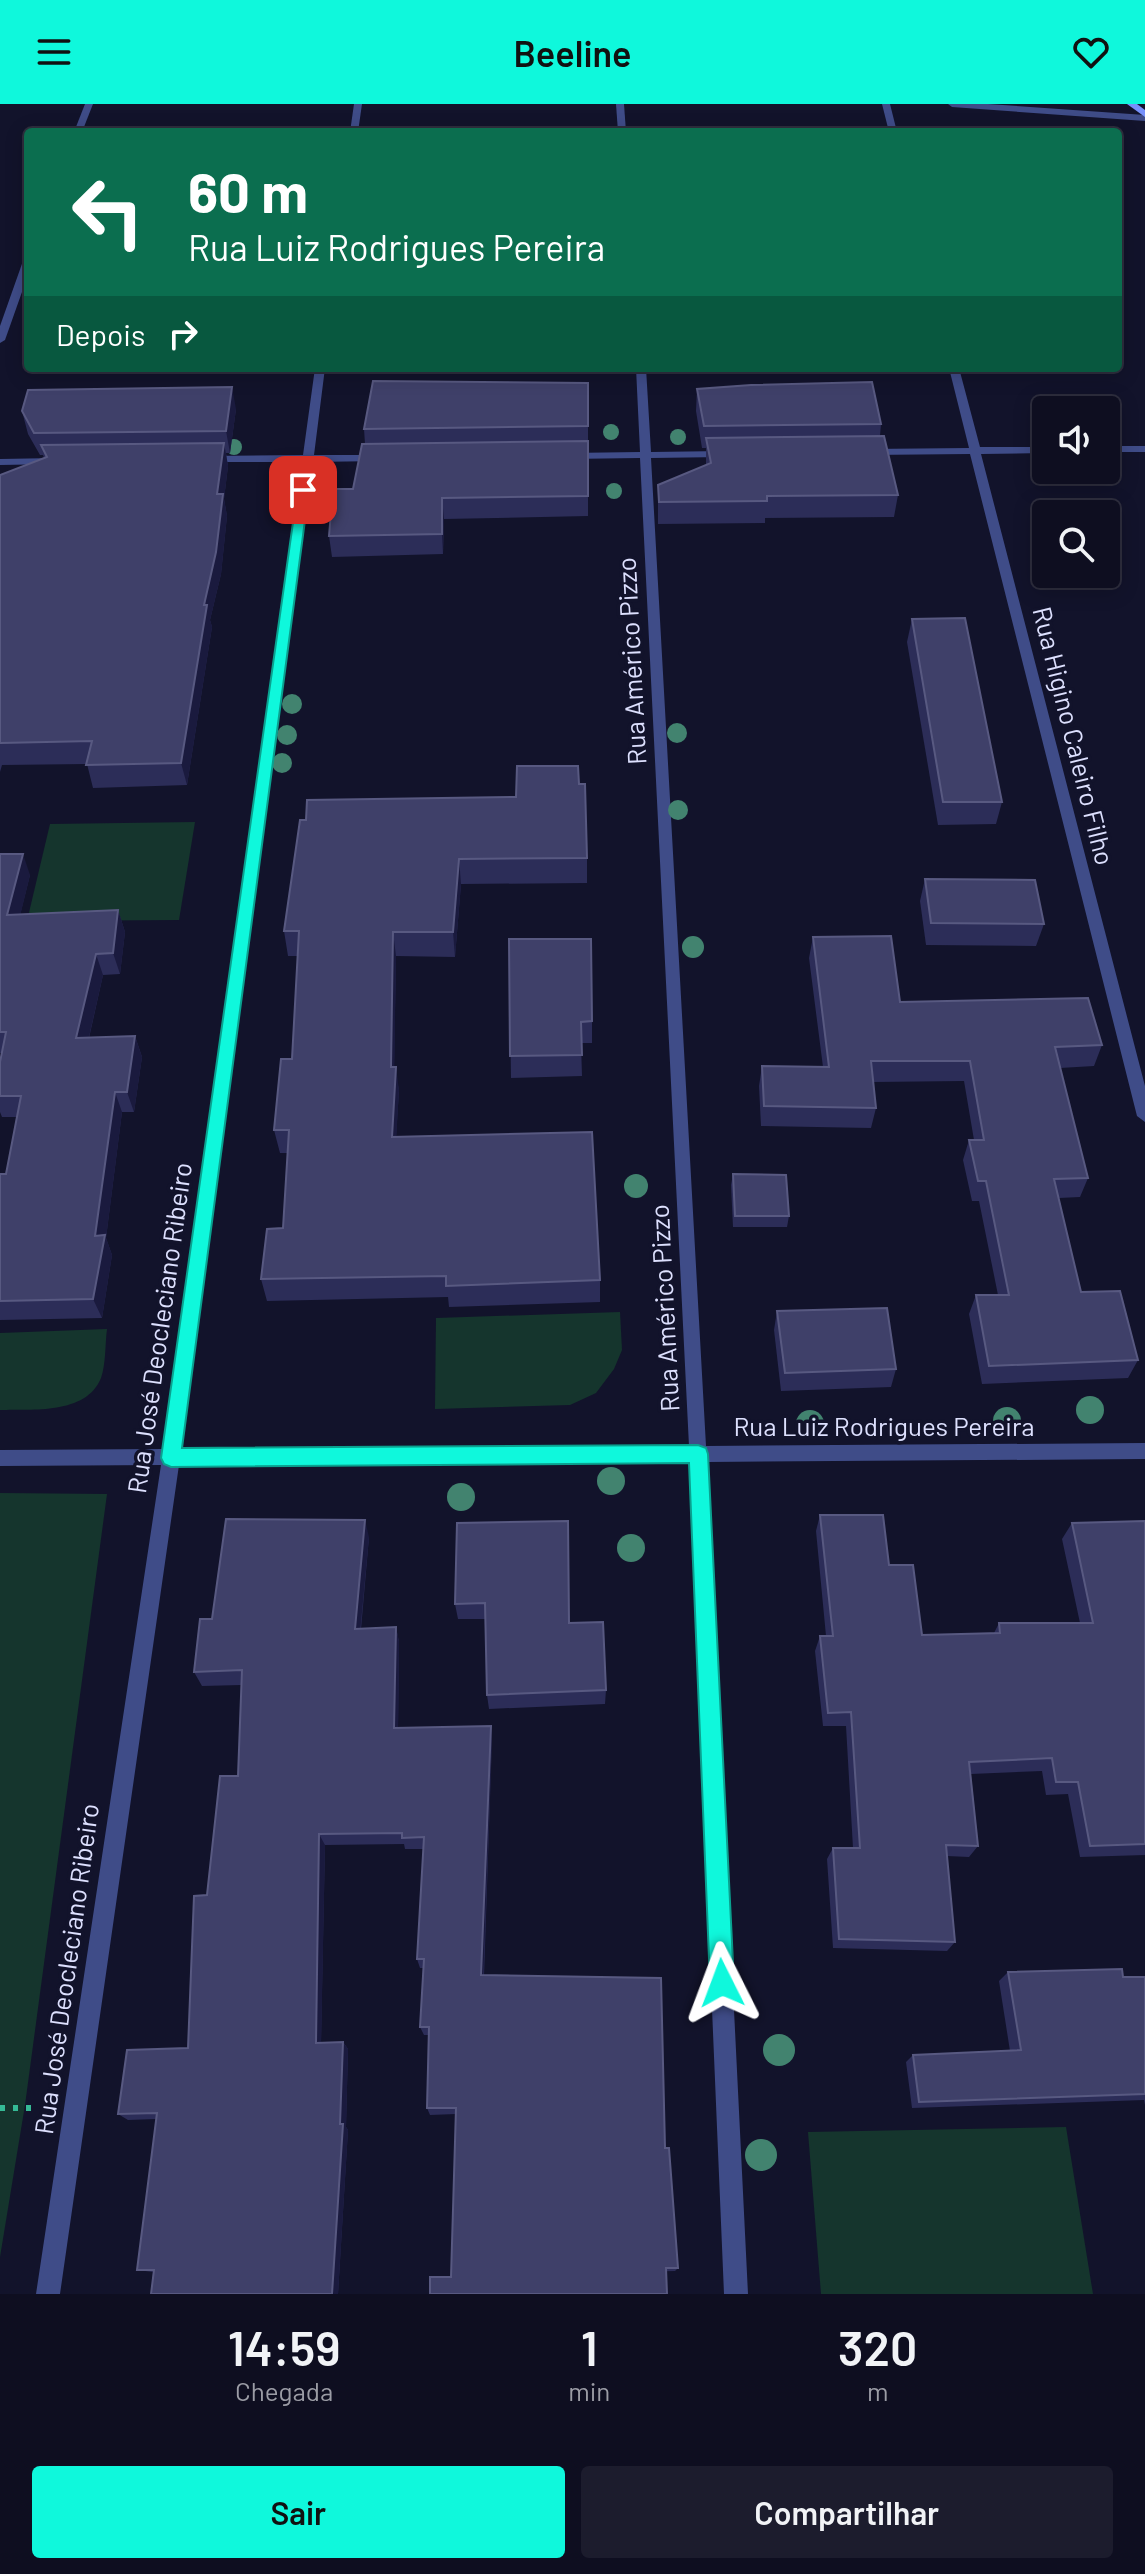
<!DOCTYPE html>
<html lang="pt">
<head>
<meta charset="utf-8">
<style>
  body { margin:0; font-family:Barlow,sans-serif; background:#1c1c2d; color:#f1f3f6; height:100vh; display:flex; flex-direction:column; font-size:30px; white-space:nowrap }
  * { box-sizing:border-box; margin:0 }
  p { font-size:26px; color:#9b9ca5 }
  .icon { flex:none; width:44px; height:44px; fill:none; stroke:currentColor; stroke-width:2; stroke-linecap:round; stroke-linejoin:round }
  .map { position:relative; height:2190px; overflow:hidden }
  .details { display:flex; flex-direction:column; background:#0e0e20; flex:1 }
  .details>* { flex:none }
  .hud { position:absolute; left:24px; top:24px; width:1098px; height:244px; border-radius:8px; box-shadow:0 4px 20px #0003,0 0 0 2px #2e2e3e; background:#0b6e4f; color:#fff; overflow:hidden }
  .fabs { position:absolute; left:1032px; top:292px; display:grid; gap:16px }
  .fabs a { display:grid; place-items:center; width:88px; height:88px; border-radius:8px; background:#0e0e20; box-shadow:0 4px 20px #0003,0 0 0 2px #2e2e3e; font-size:40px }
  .pin { position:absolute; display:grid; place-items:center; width:68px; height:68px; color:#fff; margin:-34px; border-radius:16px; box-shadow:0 4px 12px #0006 }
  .me { position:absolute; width:88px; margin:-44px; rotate:357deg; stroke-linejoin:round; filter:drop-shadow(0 0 6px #0008) }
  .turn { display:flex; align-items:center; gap:28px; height:168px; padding:0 32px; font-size:36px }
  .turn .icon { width:104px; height:104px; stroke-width:2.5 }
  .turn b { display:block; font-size:56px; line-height:68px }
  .then { display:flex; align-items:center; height:76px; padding:0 32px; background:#0003; gap:16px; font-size:30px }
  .eta { display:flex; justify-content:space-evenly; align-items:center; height:136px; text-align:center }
  .eta b { font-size:48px; font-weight:600; line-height:56px }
  .button { display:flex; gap:16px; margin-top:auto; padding:16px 32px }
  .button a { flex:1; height:92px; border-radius:8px; background:#0ff8dc; color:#111; font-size:32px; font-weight:600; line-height:92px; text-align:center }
  .button a+a { background:#1c1c2d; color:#f1f3f6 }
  header { display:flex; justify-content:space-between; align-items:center; height:104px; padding:0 32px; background:#0ff8dc; color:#111; font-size:36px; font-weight:600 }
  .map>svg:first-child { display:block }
</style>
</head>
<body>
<header><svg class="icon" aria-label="menu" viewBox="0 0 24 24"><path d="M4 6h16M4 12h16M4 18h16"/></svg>Beeline<svg class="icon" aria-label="heart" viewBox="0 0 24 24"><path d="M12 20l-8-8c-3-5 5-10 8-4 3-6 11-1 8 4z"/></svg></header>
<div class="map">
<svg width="1145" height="2190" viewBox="0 0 1145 2190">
  <rect width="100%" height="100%" fill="#12132b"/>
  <!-- green -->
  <g fill="#15352d">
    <path d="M 195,718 L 179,816 L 27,817 L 50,720 Z"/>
    <path d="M 620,1208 L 622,1246 L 614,1265 L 596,1289 L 570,1301 L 435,1305 L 436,1214 Z"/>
    <path d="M 107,1225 C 105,1240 106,1260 101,1274 C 86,1311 32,1305 0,1306 L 0,1229 Z"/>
    <path d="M 0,1389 L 107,1390 L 25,2001 L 0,2153 Z"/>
    <path d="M 1066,2023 L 1093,2190 L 821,2190 L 808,2028 Z"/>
  </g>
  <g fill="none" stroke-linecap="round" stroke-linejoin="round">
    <!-- path -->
    <path stroke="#35ba95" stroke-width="6" stroke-dasharray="5 8" stroke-linecap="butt" d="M 0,2004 L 38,2004"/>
    <!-- minor -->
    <g fill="#3f4c88" fill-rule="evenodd">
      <path d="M 85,0 L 93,0 L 82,28 L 74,28 Z"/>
      <path d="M 354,0 L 362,0 L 358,28 L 350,28 Z"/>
      <path d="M 616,0 L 624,0 L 626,28 L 618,28 Z"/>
      <path d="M 882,0 L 890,0 L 897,28 L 889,28 Z"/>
      <path d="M 948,0 L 988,0 L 1145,11 L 1145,17 L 952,3 Z"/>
      <path d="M 28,154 L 28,171 L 5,236 L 0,239 L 0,222 L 23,157 Z"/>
      <path d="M 315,264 L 325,264 L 314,351 L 380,351 L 386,354 L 380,357 L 313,358 L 181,1345 L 689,1342 L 640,354 L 568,355 L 562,352 L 568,349 L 640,348 L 636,264 L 646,264 L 651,348 L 724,347 L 730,350 L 724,353 L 651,354 L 706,1342 L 1145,1339 L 1145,1355 L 707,1358 L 748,2190 L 724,2190 L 689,1358 L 179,1361 L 60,2190 L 36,2190 L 161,1361 L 0,1362 L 0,1346 L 163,1345 L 302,358 L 208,358 L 202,355 L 208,352 L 303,351 Z"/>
      <path d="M 949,264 L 959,264 L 980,343 L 1046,343 L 1046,349 L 981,350 L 1145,982 L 1145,1018 L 1137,1012 L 970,350 L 868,351 L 862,348 L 868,345 L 969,344 Z"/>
      <rect x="1106" y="342" width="39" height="6"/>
      <path d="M 0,355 L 56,354 L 62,357 L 56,360 L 0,361 Z"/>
    </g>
    <!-- secondary -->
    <path fill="#7791fb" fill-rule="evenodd" d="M 1127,0 L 1137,0 L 1145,6 L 1145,13 Z"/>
  </g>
  <!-- trees -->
  <g fill="#42836f">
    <circle cx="611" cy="328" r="8"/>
    <circle cx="678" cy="333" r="8"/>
    <circle cx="234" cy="343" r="8"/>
    <circle cx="614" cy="387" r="8"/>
    <circle cx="292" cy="600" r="10"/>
    <circle cx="677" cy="629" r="10"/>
    <circle cx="287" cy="631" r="10"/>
    <circle cx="282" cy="659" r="10"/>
    <circle cx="678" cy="706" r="10"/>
    <circle cx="693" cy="843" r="11"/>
    <circle cx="636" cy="1082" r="12"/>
    <circle cx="1090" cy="1306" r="14"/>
    <circle cx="1007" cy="1317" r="14"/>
    <circle cx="810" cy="1320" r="14"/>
    <circle cx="611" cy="1377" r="14"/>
    <circle cx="461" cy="1393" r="14"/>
    <circle cx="631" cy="1444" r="14"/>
    <circle cx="779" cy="1946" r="16"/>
    <circle cx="761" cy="2051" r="16"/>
  </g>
  <!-- wall -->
  <g fill="#2c2d58">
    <path d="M 588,279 L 588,412 L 444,415 L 443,450 L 332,453 L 329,432 L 353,385 L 365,340 L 364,325 Z"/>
    <path d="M 697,285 L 881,320 L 880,332 L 898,391 L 894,413 L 765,414 L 765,419 L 658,420 L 658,381 L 706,361 L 706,344 L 702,344 L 696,307 Z"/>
    <path d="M 236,305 L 230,349 L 226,349 L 228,362 L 224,395 L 227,412 L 221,470 L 210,516 L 212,523 L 187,681 L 93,684 L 87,660 L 2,661 L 0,668 L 0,371 L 44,354 L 43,351 L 40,351 L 28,330 L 22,307 Z"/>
    <path d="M 912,515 L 1002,698 L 996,720 L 938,721 L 907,538 Z"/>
    <path d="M 579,680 L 587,754 L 587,779 L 461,780 L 455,853 L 396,852 L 394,963 L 399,986 L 396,1033 L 600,1176 L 600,1198 L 449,1203 L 448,1193 L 267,1197 L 261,1175 L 283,1124 L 288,1049 L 280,1049 L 274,1026 L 292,955 L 298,852 L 288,852 L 284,827 L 516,693 Z"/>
    <path d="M 0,750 L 30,771 L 20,811 L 118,806 L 125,828 L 120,870 L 103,871 L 89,934 L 135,932 L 142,953 L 134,1008 L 122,1008 L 106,1134 L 112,1151 L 102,1214 L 0,1216 L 0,1070 L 6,1070 L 17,1013 L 2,1013 L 0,1008 L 0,958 L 2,949 L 0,949 Z"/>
    <path d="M 925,775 L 1044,820 L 1036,842 L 926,841 L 920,797 Z"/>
    <path d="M 813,833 L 900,898 L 1102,941 L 1094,962 L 1060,964 L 1088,1074 L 1080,1093 L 1059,1094 L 1081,1188 L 1138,1256 L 1128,1274 L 982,1280 L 969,1210 L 976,1191 L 998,1191 L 979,1097 L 972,1097 L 963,1056 L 969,1036 L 974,1036 L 964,977 L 873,978 L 876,1004 L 871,1024 L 761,1022 L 759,982 L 762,962 L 823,963 L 809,854 Z"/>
    <path d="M 509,835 L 592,917 L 592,939 L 581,939 L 582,972 L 511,974 Z"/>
    <path d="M 733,1070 L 789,1112 L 787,1123 L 733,1123 L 731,1081 Z"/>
    <path d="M 777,1207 L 896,1265 L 891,1283 L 781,1287 L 774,1226 Z"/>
    <path d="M 820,1411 L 889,1461 L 922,1531 L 994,1529 L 999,1519 L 1080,1519 L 1062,1435 L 1072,1419 L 1145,1417 L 1145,1751 L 1080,1753 L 1068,1690 L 1046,1691 L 1042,1667 L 971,1670 L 978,1742 L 969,1753 L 947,1752 L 955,1838 L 947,1847 L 833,1844 L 827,1755 L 833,1744 L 853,1744 L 846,1622 L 823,1622 L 815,1547 L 820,1532 L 826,1532 L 816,1427 Z"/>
    <path d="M 457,1419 L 569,1519 L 606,1586 L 605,1600 L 489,1605 L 487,1591 L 486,1515 L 458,1515 L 455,1500 Z"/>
    <path d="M 369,1433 L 361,1525 L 396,1523 L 399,1538 L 398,1624 L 492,1635 L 484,1872 L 665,2044 L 678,2164 L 675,2167 L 451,2173 L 456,2010 L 430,2011 L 427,2004 L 429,1931 L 424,1931 L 420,1923 L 423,1864 L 420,1864 L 417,1855 L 424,1745 L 405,1745 L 404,1740 L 325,1741 L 321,1938 L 343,1938 L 348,1945 L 346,2023 L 348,2026 L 338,2190 L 151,2190 L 153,2168 L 137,2166 L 156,2015 L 128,2016 L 118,2010 L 188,1944 L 207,1791 L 238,1672 L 241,1581 L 202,1582 L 194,1568 L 212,1515 Z"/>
    <path d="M 1008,1868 L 1123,1873 L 1145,1873 L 1145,2001 L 1144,1996 L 912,2004 L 906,1958 L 913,1951 L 1010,1947 L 999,1877 Z"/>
  </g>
  <!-- shaded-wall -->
  <g fill="#1a1a3e">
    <path d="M 232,283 L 236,305 L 230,349 L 226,327 Z"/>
    <path d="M 224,339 L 228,362 L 224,395 L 227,412 L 221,470 L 210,516 L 212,523 L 187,681 L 181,659 Z"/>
    <path d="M 442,394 L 444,415 L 443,450 L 442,430 Z"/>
    <path d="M 23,750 L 30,771 L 15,833 L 7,811 Z"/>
    <path d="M 459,755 L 461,780 L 455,853 L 453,828 Z"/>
    <path d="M 118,806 L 125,828 L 120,870 L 113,849 Z"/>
    <path d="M 393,828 L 396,852 L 394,986 L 391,963 Z"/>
    <path d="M 96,850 L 103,871 L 84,955 L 76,934 Z"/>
    <path d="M 135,932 L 142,953 L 134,1008 L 127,988 Z"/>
    <path d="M 396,963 L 399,986 L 395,1056 L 392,1033 Z"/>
    <path d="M 115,988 L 122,1008 L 106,1134 L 112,1151 L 102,1214 L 93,1195 L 95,1132 Z"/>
    <path d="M 365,1416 L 369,1433 L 359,1540 L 355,1525 Z"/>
    <path d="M 396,1523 L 399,1538 L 398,1637 L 394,1624 Z"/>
    <path d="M 491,1622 L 492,1635 L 483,1880 L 481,1871 Z"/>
    <path d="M 319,1730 L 325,1741 L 321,1946 L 316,1939 Z"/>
    <path d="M 343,1938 L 348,1945 L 346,2023 L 348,2026 L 338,2190 L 332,2190 Z"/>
  </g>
  <!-- building -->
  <g fill="#3f4069" stroke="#585981" stroke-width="2">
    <path d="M 373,277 L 588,279 L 588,322 L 364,325 Z"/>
    <path d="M 872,278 L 881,320 L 704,322 L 697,285 L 751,281 Z"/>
    <path d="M 232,283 L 226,327 L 34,329 L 22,307 L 28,286 Z"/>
    <path d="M 884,332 L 898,391 L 767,392 L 767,397 L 659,398 L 658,381 L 711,359 L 706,334 Z"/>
    <path d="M 588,337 L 588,392 L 442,394 L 442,430 L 329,432 L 333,385 L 353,385 L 362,340 Z"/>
    <path d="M 224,339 L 217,390 L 223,390 L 216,448 L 204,501 L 207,501 L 181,659 L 86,661 L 92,637 L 0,639 L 0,371 L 47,353 L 41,341 Z"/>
    <path d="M 965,514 L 1002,698 L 943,698 L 912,515 Z"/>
    <path d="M 517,662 L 578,662 L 579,680 L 585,680 L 587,754 L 459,755 L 453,828 L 393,828 L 391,963 L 396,963 L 392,1033 L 592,1028 L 600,1176 L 446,1182 L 446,1172 L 261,1175 L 267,1125 L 283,1124 L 289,1026 L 274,1026 L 281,955 L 292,955 L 299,827 L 284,827 L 300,716 L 306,716 L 307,696 L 516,693 Z"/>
    <path d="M 0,750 L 23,750 L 7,811 L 118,806 L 113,849 L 96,850 L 76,934 L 135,932 L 127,988 L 115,988 L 95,1132 L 105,1131 L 93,1195 L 0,1197 L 0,1070 L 6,1070 L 21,992 L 0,992 L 0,958 L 6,928 L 0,928 Z"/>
    <path d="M 925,775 L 1035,776 L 1044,820 L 931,819 Z"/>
    <path d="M 891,832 L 900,898 L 1088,894 L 1102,941 L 1055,943 L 1088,1074 L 1054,1075 L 1081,1188 L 1120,1187 L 1138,1256 L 989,1262 L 976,1191 L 1009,1191 L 986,1077 L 978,1077 L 969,1036 L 984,1036 L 970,957 L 871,957 L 876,1004 L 764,1002 L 762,962 L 829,963 L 813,833 Z"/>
    <path d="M 509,835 L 591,835 L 592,917 L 581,918 L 582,951 L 510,952 Z"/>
    <path d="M 733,1070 L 786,1071 L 789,1112 L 735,1112 Z"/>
    <path d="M 887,1204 L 896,1265 L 785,1269 L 777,1207 Z"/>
    <path d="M 820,1411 L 883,1411 L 889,1461 L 913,1461 L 922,1531 L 1000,1529 L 999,1519 L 1093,1519 L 1072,1419 L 1145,1417 L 1145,1740 L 1090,1742 L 1078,1678 L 1056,1678 L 1052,1654 L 969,1658 L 978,1742 L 946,1741 L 955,1838 L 839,1835 L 833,1744 L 860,1744 L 851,1608 L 828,1609 L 820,1532 L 833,1532 Z"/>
    <path d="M 226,1415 L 365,1416 L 355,1525 L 396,1523 L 394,1624 L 491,1622 L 481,1871 L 661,1874 L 665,2044 L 669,2044 L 678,2164 L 666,2164 L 667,2190 L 430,2190 L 430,2173 L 451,2173 L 456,2004 L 427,2004 L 429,1923 L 420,1923 L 424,1855 L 417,1855 L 424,1733 L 402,1734 L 402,1729 L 319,1730 L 316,1939 L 343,1938 L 340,2020 L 343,2020 L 332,2190 L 151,2190 L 154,2166 L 137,2166 L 157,2009 L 118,2010 L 127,1946 L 188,1944 L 194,1792 L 207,1791 L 220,1672 L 238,1672 L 242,1566 L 194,1568 L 200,1515 L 212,1515 Z"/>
    <path d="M 568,1417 L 569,1519 L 603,1518 L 606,1586 L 487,1591 L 485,1499 L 455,1500 L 457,1419 Z"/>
    <path d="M 1122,1865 L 1123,1873 L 1145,1873 L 1145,1990 L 919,1998 L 913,1951 L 1021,1946 L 1008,1868 Z"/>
  </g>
  <!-- route -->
  <path fill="#0ff8dc" stroke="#0aa18f" stroke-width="2" d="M 298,383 L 309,386 L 182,1344 L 698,1341 L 706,1344 L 708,1350 L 734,1879 L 731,1888 L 722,1891 L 714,1888 L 710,1879 L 689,1359 L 171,1363 L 164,1360 L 161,1354 Z"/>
  <g text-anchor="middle" stroke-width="7" stroke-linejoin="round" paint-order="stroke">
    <!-- street labels -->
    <g font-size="26" fill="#dde0fe" stroke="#12132b">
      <text transform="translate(632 557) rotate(-93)" y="9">Rua Américo Pizzo</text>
      <text transform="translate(1073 632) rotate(76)" y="9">Rua Higino Caleiro Filho</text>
      <text transform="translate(665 1204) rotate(-93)" y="9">Rua Américo Pizzo</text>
      <text transform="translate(160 1224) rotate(-82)" y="9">Rua José Deocleciano Ribeiro</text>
      <text x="884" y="1332">Rua Luiz Rodrigues Pereira</text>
      <text transform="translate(67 1865) rotate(-82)" y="9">Rua José Deocleciano Ribeiro</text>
    </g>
  </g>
</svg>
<div class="fabs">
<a><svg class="icon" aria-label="sound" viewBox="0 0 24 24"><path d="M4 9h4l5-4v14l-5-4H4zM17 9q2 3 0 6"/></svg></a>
<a><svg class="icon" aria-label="search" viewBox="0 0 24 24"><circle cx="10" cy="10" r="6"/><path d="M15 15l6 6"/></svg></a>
</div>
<div class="pin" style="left:303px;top:386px;background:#d93025"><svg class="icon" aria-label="arrive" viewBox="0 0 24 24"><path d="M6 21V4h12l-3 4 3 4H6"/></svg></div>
<svg class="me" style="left:722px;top:1879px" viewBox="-20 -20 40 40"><path d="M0-17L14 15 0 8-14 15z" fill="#0ff8dc" stroke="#fff" stroke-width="4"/></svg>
<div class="hud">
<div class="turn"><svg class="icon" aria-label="left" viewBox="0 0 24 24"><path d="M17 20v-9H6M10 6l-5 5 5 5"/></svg><div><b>60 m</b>Rua Luiz Rodrigues Pereira</div></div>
<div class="then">Depois<svg class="icon" aria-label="right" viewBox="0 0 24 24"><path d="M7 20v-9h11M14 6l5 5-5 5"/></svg></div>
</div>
</div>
<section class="details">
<div class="eta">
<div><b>14:59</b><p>Chegada</p></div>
<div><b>1</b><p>min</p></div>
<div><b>320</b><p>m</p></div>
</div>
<div class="button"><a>Sair</a><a>Compartilhar</a></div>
</section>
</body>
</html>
